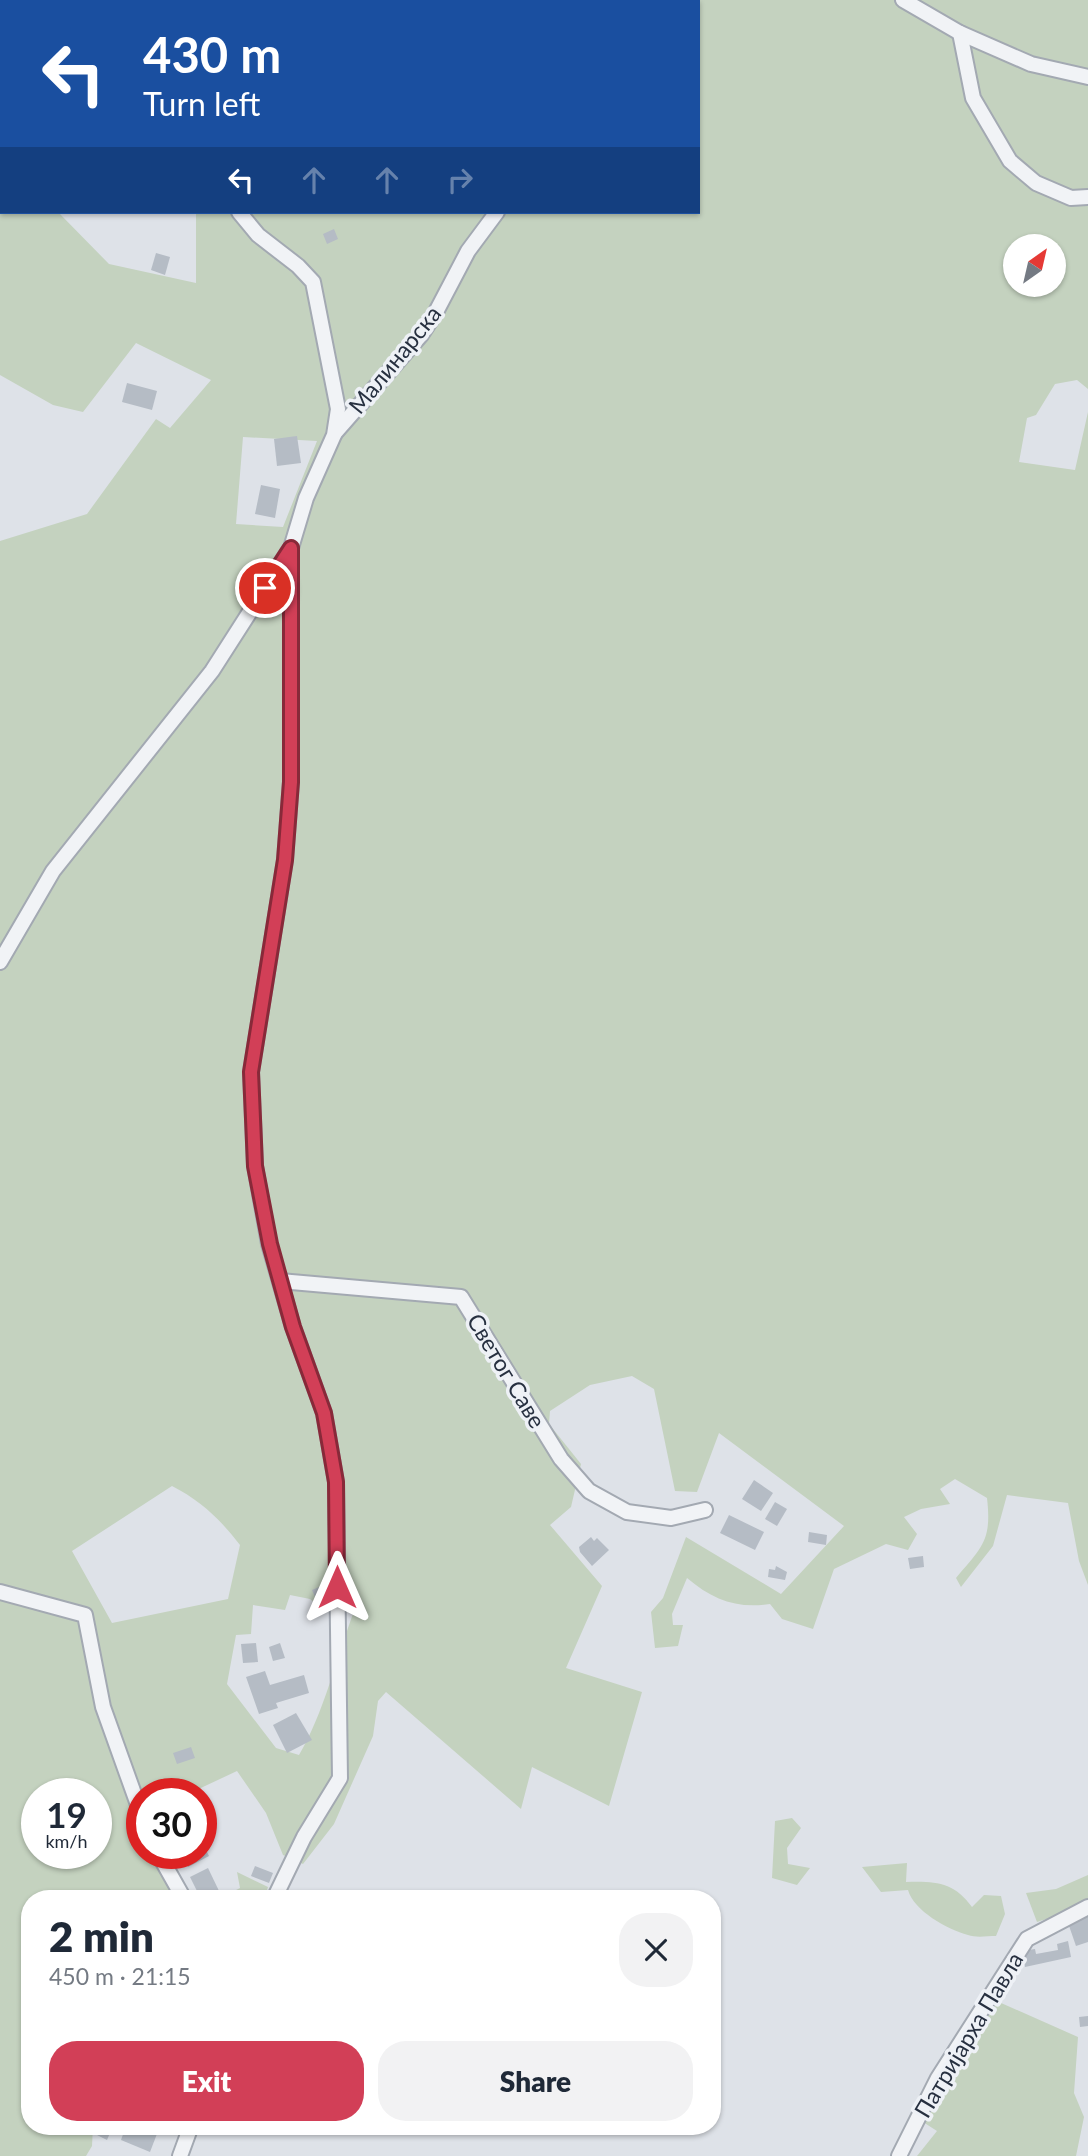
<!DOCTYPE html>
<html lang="en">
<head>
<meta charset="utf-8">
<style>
  body { margin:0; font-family:Lato,sans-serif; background:#f2f2f3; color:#1f2937; height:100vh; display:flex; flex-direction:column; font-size:26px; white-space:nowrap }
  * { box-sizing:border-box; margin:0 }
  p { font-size:23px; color:#747a83 }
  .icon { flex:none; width:38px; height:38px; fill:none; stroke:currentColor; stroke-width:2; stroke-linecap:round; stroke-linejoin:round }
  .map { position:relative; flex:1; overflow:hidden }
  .panel { position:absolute; left:21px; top:1890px; width:700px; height:245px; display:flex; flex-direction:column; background:#fff; border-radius:28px; box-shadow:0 2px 5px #0004 }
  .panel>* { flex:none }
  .banner { position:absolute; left:0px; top:0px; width:700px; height:214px; box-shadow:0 2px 5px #0004; background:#1a4fa0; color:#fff; overflow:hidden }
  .needle { width:46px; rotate:34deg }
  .fabs { position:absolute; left:1003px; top:234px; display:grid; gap:14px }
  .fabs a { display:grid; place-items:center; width:63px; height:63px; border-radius:50%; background:#fff; box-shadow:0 2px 5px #0004; font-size:35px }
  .speed { position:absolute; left:21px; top:1778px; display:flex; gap:14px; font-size:35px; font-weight:700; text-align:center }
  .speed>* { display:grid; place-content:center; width:91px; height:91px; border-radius:50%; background:#fff; box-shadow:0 2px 5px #0004; line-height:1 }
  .speed small { font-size:18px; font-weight:400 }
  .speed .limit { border:10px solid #d22; background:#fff; color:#111 }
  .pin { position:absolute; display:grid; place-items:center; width:60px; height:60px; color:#fff; margin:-30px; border:4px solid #fff; border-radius:50%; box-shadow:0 2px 7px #0007 }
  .me { position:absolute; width:77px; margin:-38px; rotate:0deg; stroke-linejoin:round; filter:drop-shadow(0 0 5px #0008) }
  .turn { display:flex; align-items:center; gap:24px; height:147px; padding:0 28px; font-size:32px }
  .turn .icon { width:91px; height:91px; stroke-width:2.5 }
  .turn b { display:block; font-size:49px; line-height:60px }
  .lanes { display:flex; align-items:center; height:66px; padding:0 28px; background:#0003; justify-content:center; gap:35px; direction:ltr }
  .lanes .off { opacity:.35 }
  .round { display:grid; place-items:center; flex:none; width:74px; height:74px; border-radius:28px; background:#f2f2f3 }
  .headline { display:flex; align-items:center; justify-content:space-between; height:119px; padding:0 28px }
  h1 { font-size:42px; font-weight:800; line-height:52px }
  .button { display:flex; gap:14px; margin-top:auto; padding:14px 28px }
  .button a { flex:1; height:80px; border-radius:28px; background:#d23f57; color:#fff; font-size:28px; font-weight:800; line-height:80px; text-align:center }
  .button a+a { background:#f2f2f3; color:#1f2937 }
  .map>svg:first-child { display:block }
</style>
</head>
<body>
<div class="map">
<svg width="1088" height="2156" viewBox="0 0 1088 2156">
  <rect width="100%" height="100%" fill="#dee2e8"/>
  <!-- green -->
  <g fill="#c4d2bf" fill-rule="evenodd">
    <path d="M 0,0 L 1088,0 L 1088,389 L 1077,380 L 1055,384 L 1036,415 L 1027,418 L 1019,462 L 1075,470 L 1088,412 L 1088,1585 L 1079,1561 L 1068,1503 L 1007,1495 L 993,1546 L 961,1587 L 956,1578 C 982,1547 992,1541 987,1498 L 955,1479 L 940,1489 L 950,1504 L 921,1509 L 904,1517 L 917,1534 L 908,1550 L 886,1544 L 834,1569 L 813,1629 L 782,1619 L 770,1604 C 737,1609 713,1600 687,1578 L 672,1614 L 673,1625 L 683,1625 L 678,1646 L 655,1648 L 651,1612 L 663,1598 L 686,1537 L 781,1594 L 844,1526 L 719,1433 L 697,1492 L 675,1491 L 654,1389 L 632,1376 L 590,1385 L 550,1411 L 549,1424 L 581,1464 L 571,1507 L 550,1525 L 602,1586 L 566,1668 L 642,1692 L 609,1806 L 532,1767 L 521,1809 L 386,1692 L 378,1701 L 373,1736 L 334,1824 L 303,1864 L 283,1855 L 266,1813 L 237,1771 L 188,1794 L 142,1794 L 142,1853 L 164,1853 L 189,1899 L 30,1899 L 30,2126 L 93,2126 L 92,2146 L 86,2156 L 0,2156 L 0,541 L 87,514 L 156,419 L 170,428 L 211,380 L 136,343 L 83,412 L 53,405 L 0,375 ZM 2,2 L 698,2 L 698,212 L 196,212 L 196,283 L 109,264 L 58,212 L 2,212 ZM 1015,247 L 1054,247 L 1054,285 L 1015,285 ZM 243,437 L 317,441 L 283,527 L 236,524 ZM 172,1486 C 201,1501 220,1519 240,1545 L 228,1599 L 112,1623 L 72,1551 ZM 290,1595 L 310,1599 L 321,1608 L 354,1611 C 337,1657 323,1715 299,1755 L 276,1748 L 227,1684 L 236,1635 L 251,1634 L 253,1605 L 285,1610 ZM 37,1794 L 96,1794 L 96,1853 L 37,1853 Z"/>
    <path d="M 792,1818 L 801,1828 L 787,1848 L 788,1864 L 810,1868 L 797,1885 L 772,1878 L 775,1821 Z"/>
    <path d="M 907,1863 L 906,1882 C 935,1881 954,1882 972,1907 L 984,1895 L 1001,1896 L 1005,1914 L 996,1936 C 987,1936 976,1938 968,1935 C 947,1929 914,1911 908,1890 L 881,1892 L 862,1867 Z"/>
    <path d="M 237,1872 L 268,1887 L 264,1899 L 219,1899 L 240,1888 Z"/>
    <path d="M 1088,1875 L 1088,1906 L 1037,1922 L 1026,1893 L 1056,1889 Z"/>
    <path d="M 992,1999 L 1078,2037 L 1074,2093 L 1084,2117 L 1076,2156 L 917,2156 L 937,2131 L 923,2122 Z"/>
  </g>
  <!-- building -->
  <g fill="#b5bcc5">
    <path d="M 334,229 L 338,239 L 327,244 L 323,234 Z"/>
    <path d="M 156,253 L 170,257 L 165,275 L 151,270 Z"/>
    <path d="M 127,383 L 157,391 L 152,410 L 122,402 Z"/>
    <path d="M 297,436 L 301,463 L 277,466 L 274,439 Z"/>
    <path d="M 261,485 L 280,489 L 275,518 L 255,514 Z"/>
    <path d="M 754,1480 L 773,1493 L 761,1511 L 742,1499 Z"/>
    <path d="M 775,1502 L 787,1509 L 777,1526 L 765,1519 Z"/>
    <path d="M 729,1515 L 764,1532 L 755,1550 L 720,1533 Z"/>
    <path d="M 809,1532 L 827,1535 L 826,1545 L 808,1542 Z"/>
    <path d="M 591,1537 L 594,1541 L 597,1538 L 609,1550 L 592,1566 L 580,1552 L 579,1547 Z"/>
    <path d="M 923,1556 L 924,1567 L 910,1569 L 908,1558 Z"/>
    <path d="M 776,1566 L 787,1572 L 785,1580 L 768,1577 L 769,1569 L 775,1570 Z"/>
    <path d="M 319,1587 L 322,1594 L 315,1597 L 312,1590 Z"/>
    <path d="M 256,1643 L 258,1662 L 243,1663 L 241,1644 Z"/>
    <path d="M 280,1643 L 285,1658 L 273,1661 L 269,1647 Z"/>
    <path d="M 265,1671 L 270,1685 L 304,1675 L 309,1693 L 276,1703 L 278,1708 L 259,1714 L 246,1677 Z"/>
    <path d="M 296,1713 L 312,1740 L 287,1753 L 273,1725 Z"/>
    <path d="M 191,1747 L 195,1758 L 177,1764 L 173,1753 Z"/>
    <path d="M 201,1840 L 209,1856 L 188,1867 L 182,1853 L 201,1853 Z"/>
    <path d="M 255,1866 L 273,1873 L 269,1883 L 251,1876 Z"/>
    <path d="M 208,1868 L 220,1893 L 201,1899 L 190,1877 Z"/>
    <path d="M 1088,1914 L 1088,1942 L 1076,1946 L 1067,1920 Z"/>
    <path d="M 1068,1941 L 1071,1957 L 1025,1967 L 1022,1951 L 1035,1949 L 1036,1954 L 1058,1950 L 1057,1944 Z"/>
    <path d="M 1088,2016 L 1088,2026 L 1080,2027 L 1079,2017 Z"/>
    <path d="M 100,2126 L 113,2126 L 107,2140 L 97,2135 Z"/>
    <path d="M 126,2126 L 160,2126 L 150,2152 L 121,2140 Z"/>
  </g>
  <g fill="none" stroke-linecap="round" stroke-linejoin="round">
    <!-- minor casing -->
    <g stroke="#a3a9b2" stroke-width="18">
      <g id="minor">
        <path d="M 903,0 L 960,33 L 1031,64 L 1088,77"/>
        <path d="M 262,2 L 262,0"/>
        <path d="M 663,2 L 665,0"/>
        <path d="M 960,33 L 973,98 L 1010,161 L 1036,183 L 1071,198 L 1088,197"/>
        <path d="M 239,212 L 258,235 L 298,266 L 313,282 L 338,409 L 334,435 L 306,498 L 291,548 L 291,782 L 285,860 L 251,1072 L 255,1166 L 269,1244 L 293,1327 L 324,1413 L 336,1482 L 340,1778 L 304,1837 L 274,1899"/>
        <path d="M 335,433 L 421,335 L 436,312 L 468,251 L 497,212"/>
        <path d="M 0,962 L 53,871 L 212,671 L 290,549"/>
        <path d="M 280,1281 L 461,1297 L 561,1459 L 589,1491 L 627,1512 L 671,1518 L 705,1510"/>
        <path d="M 0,1592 L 85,1615 L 103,1707 L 142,1816"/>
        <path d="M 158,1853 L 184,1899"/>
        <path d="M 180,2156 L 191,2126"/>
        <path d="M 899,2156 L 938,2078 L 1027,1939 L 1088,1907"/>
      </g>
    </g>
    <!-- minor -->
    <use href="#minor" stroke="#f1f3f6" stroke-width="14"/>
  </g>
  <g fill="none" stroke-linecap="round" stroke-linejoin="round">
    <!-- route casing -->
    <g stroke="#882939" stroke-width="18">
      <path id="route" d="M 265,588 L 291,548 L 291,782 L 285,860 L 251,1072 L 254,1142 L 255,1166 L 270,1244 L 293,1327 L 324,1413 L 336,1482 L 337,1587"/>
    </g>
    <!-- route -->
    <use href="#route" stroke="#d23f57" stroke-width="12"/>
  </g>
  <g text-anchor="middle" stroke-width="7" stroke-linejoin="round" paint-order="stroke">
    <!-- street labels -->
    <g font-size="23" fill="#273040" stroke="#eef1f6">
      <text transform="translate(395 360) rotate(-51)" y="8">Малинарска</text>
      <text transform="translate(506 1371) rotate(59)" y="8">Светог Саве</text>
      <text transform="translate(969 2035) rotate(-59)" y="8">Патријарха Павла</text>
    </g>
  </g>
</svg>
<div class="fabs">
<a><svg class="needle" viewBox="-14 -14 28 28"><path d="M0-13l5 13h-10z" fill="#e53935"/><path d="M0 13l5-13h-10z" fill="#747a83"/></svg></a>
</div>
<div class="speed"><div>19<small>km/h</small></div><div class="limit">30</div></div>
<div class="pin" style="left:265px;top:588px;background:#d93025"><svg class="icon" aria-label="arrive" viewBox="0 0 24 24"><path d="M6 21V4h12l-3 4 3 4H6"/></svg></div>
<svg class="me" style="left:337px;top:1587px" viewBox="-20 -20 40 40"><path d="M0-17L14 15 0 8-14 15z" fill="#d23f57" stroke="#fff" stroke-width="4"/></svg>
<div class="banner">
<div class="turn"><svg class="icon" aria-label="left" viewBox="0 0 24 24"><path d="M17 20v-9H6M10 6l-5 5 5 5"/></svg><div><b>430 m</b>Turn left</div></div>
<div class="lanes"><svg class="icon" aria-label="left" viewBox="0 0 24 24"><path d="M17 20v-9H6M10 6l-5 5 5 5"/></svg><svg class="icon off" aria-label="ahead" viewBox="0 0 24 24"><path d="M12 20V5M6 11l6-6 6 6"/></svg><svg class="icon off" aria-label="ahead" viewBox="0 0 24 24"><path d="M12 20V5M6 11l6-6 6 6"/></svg><svg class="icon off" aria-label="right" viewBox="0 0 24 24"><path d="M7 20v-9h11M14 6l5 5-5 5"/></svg></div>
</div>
<section class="panel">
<div class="headline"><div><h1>2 min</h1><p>450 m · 21:15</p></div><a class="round"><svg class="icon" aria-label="close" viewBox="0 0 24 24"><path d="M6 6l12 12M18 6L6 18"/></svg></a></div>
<div class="button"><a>Exit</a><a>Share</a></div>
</section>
</div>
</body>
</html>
